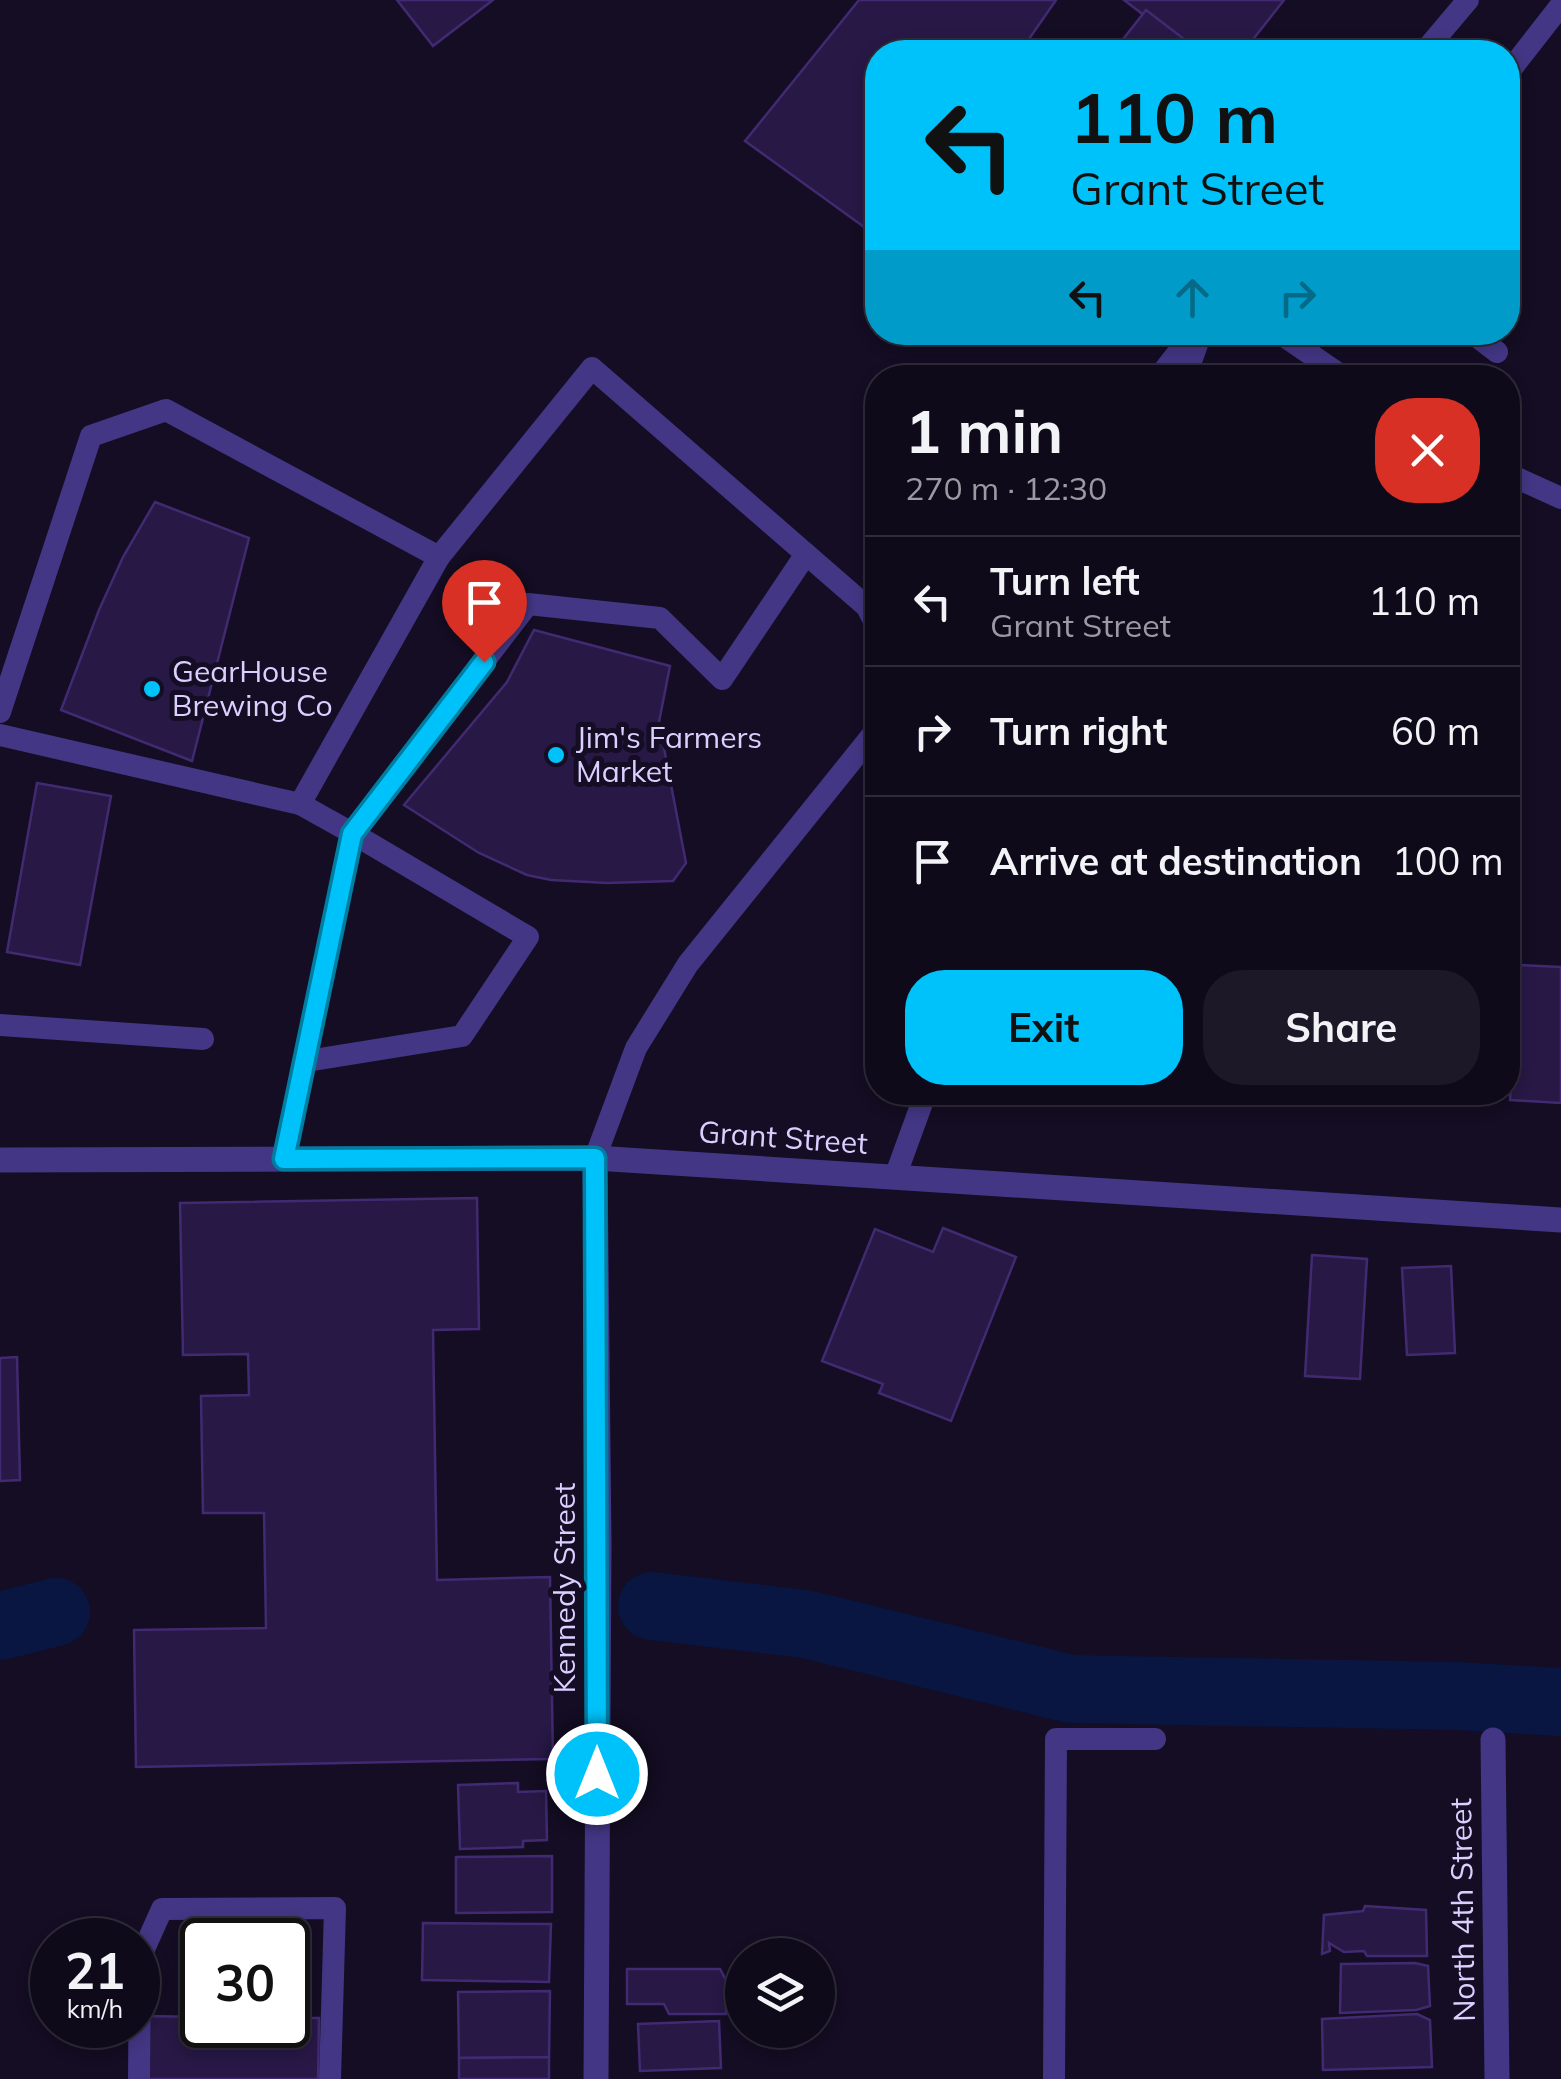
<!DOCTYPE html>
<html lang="en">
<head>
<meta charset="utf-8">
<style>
  body { margin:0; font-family:Mulish,sans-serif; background:#1d1827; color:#f1f3f6; height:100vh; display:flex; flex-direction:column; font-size:38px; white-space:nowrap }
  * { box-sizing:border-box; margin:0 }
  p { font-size:32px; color:#9b9aa2 }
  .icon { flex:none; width:55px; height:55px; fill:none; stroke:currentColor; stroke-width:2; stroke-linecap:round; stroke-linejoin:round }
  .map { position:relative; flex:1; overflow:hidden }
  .sheet { position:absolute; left:865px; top:365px; width:655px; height:740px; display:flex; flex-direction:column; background:#0f0a1a; border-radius:40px; box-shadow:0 5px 15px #0003,0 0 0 2px #2f2b39 }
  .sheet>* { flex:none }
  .top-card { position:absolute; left:865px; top:40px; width:655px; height:305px; border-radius:40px; box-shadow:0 5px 15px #0003,0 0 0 2px #2f2b39; background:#00c2fa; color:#111; overflow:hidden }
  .controls { position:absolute; left:725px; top:1938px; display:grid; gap:20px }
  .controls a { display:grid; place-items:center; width:110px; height:110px; border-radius:50%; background:#0f0a1a; box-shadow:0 5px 15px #0003,0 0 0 2px #2f2b39; font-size:50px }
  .speed { position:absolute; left:30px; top:1918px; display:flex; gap:20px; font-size:50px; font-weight:700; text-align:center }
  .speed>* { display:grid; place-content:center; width:130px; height:130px; border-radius:50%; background:#0f0a1a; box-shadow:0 5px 15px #0003,0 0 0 2px #2f2b39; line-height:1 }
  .speed small { font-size:25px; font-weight:400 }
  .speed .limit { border:5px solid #111; border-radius:15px; background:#fff; color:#111 }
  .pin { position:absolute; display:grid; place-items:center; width:85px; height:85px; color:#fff; margin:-102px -42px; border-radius:50% 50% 50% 0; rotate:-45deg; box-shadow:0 0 10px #0007 }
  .pin .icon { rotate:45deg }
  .me { position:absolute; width:110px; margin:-55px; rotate:0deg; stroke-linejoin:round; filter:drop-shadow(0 0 8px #0008) }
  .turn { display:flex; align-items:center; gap:35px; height:210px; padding:0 40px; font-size:45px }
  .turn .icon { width:130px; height:130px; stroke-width:2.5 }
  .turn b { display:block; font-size:70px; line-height:85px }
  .lanes { display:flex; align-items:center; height:95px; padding:0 40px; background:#0003; justify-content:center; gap:50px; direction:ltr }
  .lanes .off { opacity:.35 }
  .round { display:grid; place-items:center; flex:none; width:105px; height:105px; border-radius:40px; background:#1d1827 }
  .summary { display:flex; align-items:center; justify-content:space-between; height:170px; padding:0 40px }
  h1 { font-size:60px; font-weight:700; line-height:75px }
  .primary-button { display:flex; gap:20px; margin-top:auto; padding:20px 40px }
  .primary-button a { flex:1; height:115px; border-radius:40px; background:#00c2fa; color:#111; font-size:40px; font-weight:700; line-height:115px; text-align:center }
  .primary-button a+a { background:#1d1827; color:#f1f3f6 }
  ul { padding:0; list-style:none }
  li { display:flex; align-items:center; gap:30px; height:130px; padding:0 40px; border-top:2px solid #2f2b39 }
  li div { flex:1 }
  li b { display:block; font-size:38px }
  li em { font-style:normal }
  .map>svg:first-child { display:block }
</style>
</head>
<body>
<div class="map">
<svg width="1561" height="2079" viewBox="0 0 1561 2079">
  <rect width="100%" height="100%" fill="#140d23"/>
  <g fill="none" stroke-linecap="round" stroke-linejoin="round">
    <!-- river -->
    <g stroke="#081641" stroke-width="68">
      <path d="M 652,1606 L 805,1624 L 1071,1689 L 1457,1696 L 1561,1702"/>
      <path d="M 0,1626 L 56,1612"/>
    </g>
  </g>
  <!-- building -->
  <g fill="#271845" stroke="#412a71" stroke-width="2.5">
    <path d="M 397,0 L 493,0 L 433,46 Z"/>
    <path d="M 859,0 L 1056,0 L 1020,52 L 878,52 L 878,237 L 745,141 Z"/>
    <path d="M 1124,0 L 1284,0 L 1243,52 L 1192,52 Z"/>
    <path d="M 1146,10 L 1201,52 L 1113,52 Z"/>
    <path d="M 155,502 L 249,538 L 192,761 L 61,710 L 99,610 L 123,557 Z"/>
    <path d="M 534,630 L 670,666 L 659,722 L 686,863 L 673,881 L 607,883 L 551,880 L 527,875 L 479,853 L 404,805 L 507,682 Z"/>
    <path d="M 37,783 L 111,796 L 80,965 L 7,952 Z"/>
    <path d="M 1518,965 L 1561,967 L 1561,1103 L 1510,1100 Z"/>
    <path d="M 477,1198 L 479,1329 L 433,1330 L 437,1580 L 550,1577 L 553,1759 L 136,1767 L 134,1630 L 266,1628 L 264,1513 L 203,1513 L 201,1396 L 249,1395 L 248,1354 L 183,1355 L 180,1203 Z"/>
    <path d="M 943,1228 L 1016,1257 L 951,1421 L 879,1393 L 883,1384 L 822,1361 L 875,1229 L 933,1252 Z"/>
    <path d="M 1312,1255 L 1367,1259 L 1360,1379 L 1305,1376 Z"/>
    <path d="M 1451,1266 L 1455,1353 L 1407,1355 L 1402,1268 Z"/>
    <path d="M 17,1357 L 20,1480 L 0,1481 L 0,1358 Z"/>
    <path d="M 518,1783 L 518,1792 L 546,1791 L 547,1840 L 523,1841 L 523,1847 L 460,1849 L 458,1785 Z"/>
    <path d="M 552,1856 L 552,1912 L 456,1913 L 456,1857 Z"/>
    <path d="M 1365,1906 L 1426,1910 L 1427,1956 L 1367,1956 L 1364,1951 L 1344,1952 L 1329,1943 L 1330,1951 L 1322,1954 L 1324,1915 L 1363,1911 Z"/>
    <path d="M 423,1923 L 551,1924 L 549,1982 L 422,1980 Z"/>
    <path d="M 1415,1963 L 1428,1966 L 1430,2006 L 1416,2010 L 1340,2013 L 1341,1964 Z"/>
    <path d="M 627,1969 L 720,1969 L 726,1980 L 726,2014 L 669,2014 L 664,2004 L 627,2004 Z"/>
    <path d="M 550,1991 L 549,2057 L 459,2058 L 458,1992 Z"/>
    <path d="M 1417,2014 L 1430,2020 L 1432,2067 L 1323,2070 L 1322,2019 Z"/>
    <path d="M 146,2016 L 202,2017 L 202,2025 L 288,2025 L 288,2018 L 319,2018 L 318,2079 L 146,2079 Z"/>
    <path d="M 719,2021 L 721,2068 L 640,2071 L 638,2024 Z"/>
    <path d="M 549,2057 L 549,2079 L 459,2079 L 459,2058 Z"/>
  </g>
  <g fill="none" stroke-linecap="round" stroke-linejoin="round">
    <!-- service -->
    <g stroke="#433684" stroke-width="22">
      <path d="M 1424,52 L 1468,0"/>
      <path d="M 1508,73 L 1561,5"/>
      <path d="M 1278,332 L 1345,378"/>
      <path d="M 1471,332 L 1497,352"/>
      <path d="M 1158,378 L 1194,332"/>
      <path d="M 1185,378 L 1200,336"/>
      <path d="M 1508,474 L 1561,498"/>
      <path d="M 439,557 L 592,368 L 867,607 L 878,629"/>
      <path d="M 0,712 L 91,436 L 166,410 L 439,557 L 300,804 L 352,833 L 284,1159"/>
      <path d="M 0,735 L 300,804"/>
      <path d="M 0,1025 L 203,1039"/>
      <path d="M 307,1061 L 462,1036 L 528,937 L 352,833 L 528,604 L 660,618 L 722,679 L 806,554"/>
      <path d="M 595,1158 L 636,1048 L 688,964 L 878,728"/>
      <path d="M 895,1177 L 926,1092"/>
      <path d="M 139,2079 L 140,1958 L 162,1909 L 335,1908 L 330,2079"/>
      <path d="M 1054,2079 L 1056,1739 L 1155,1739"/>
    </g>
    <!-- minor -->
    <g stroke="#433684" stroke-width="25">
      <path d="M 595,1158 L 599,1545 L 596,2079"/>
      <path d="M 1493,1740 L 1497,2079"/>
    </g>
    <!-- tertiary -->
    <path stroke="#433684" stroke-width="25" d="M 0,1160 L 595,1158 L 1561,1220"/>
  </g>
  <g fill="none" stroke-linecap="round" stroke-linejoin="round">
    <!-- route casing -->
    <g stroke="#007ea2" stroke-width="25">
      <path id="route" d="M 484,662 L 352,834 L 284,1159 L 595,1158 L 597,1774"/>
    </g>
    <!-- route -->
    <use href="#route" stroke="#00c2fa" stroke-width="18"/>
  </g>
  <!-- markers -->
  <g fill="#00c2fa" stroke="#140d23" stroke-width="4">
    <circle cx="152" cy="689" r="10"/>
    <circle cx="556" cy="755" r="10"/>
  </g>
  <g text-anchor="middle" stroke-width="10" stroke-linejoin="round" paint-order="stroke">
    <!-- poi labels -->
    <g font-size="30" fill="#dbcfff" stroke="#140d23" text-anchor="start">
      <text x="172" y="682">GearHouse<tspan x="172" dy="34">Brewing Co</tspan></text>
      <text x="576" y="748">Jim's Farmers<tspan x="576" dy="34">Market</tspan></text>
    </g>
    <!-- street labels -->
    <g font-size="30" fill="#dbcfff" stroke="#140d23">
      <text transform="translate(783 1138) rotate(4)" y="10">Grant Street</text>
      <text transform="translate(565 1588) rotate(-90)" y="10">Kennedy Street</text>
      <text transform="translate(1463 1910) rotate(-91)" y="10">North 4th Street</text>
    </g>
  </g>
</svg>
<div class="controls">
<a><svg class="icon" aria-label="layers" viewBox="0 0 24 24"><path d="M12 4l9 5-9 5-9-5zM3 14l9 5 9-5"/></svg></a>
</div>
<div class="speed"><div>21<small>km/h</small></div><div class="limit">30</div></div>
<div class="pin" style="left:484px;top:662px;background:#d93025"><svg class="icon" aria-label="arrive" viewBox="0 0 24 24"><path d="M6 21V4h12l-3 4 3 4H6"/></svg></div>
<svg class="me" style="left:597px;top:1774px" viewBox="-20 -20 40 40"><circle r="17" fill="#00c2fa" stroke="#fff" stroke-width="3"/><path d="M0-11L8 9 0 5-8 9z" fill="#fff"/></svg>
<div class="top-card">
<div class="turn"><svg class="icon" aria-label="left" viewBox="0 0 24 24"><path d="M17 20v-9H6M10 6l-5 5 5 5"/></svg><div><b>110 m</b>Grant Street</div></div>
<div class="lanes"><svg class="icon" aria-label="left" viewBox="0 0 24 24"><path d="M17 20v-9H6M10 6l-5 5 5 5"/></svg><svg class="icon off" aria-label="ahead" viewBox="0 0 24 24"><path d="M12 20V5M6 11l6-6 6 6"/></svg><svg class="icon off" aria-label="right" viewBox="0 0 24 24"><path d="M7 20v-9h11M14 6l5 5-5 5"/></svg></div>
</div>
<section class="sheet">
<div class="summary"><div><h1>1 min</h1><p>270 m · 12:30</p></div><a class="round" style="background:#d93025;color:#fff"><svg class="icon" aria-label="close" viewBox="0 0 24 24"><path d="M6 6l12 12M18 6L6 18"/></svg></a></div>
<ul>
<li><svg class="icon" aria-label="left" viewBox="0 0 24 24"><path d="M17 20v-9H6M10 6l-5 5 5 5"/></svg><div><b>Turn left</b><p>Grant Street</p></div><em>110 m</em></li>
<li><svg class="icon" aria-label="right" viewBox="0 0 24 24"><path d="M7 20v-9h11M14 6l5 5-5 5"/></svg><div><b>Turn right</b></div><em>60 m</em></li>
<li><svg class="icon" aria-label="arrive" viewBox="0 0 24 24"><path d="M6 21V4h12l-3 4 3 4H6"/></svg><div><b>Arrive at destination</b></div><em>100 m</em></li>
</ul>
<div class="primary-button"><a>Exit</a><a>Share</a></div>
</section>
</div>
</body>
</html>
